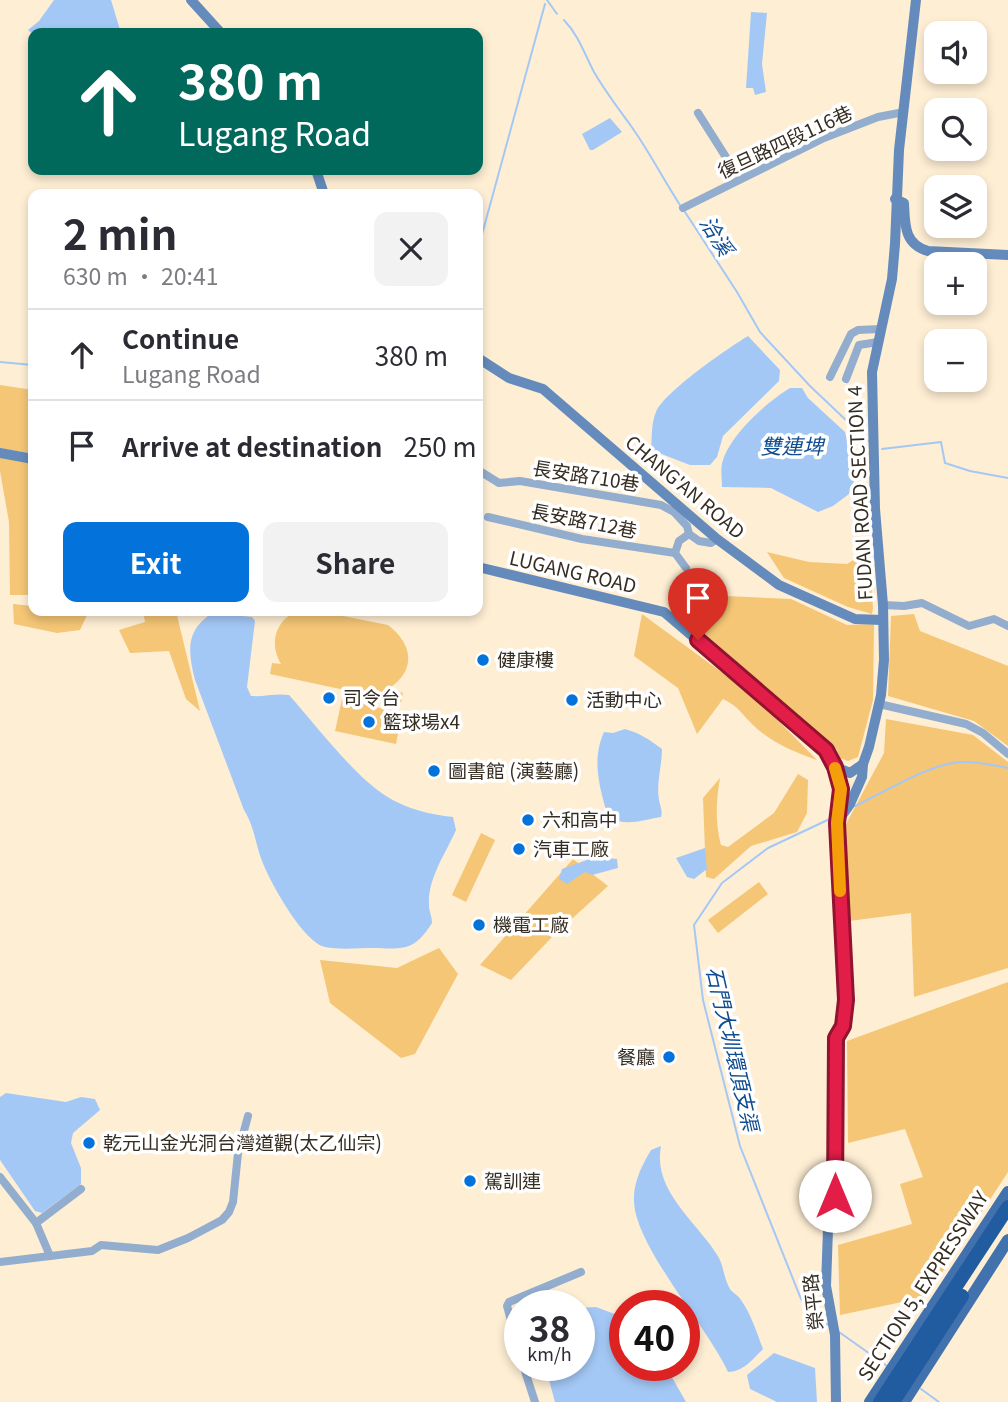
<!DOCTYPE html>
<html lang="en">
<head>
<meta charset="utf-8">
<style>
  body { margin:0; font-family:Georgia,"Noto Sans TC",serif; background:#f2f2f3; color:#2b2b33; height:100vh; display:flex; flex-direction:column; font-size:26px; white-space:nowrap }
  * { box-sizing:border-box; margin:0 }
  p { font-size:23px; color:#7c7c81 }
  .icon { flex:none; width:38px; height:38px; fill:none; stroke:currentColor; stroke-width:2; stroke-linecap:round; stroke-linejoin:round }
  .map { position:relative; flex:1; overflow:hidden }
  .side { position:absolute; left:28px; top:189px; width:455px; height:427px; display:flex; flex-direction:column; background:#fff; border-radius:14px; box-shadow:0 4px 10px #0003 }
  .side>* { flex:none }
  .guide { position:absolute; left:28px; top:28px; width:455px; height:147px; border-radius:14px; box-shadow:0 4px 10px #0003; background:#00695c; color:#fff; overflow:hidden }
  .controls { position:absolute; left:924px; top:21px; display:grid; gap:14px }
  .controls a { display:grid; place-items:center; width:63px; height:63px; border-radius:14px; background:#fff; box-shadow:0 4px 10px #0003; font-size:35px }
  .speed { position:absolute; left:504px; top:1290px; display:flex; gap:14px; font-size:35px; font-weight:700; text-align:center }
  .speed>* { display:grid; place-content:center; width:91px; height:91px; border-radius:50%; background:#fff; box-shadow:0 4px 10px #0003; line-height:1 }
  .speed small { font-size:18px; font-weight:400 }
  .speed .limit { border:10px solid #d22; background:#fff; color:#111 }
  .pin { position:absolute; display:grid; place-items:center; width:60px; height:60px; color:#fff; margin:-72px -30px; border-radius:50% 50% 50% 0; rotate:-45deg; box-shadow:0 0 7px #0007 }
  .pin .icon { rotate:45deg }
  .me { position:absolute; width:77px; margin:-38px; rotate:0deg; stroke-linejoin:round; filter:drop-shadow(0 0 5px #0008) }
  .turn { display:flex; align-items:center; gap:24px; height:147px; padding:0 35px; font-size:32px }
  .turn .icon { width:91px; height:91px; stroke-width:2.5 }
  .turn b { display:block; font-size:49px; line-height:60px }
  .round { display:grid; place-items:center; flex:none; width:74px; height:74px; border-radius:14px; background:#f2f2f3 }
  .summary { display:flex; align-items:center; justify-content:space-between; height:119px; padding:0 35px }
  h1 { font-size:42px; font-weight:700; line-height:52px }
  .button { display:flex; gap:14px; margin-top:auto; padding:14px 35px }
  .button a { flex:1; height:80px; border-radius:14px; background:#0372da; color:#fff; font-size:28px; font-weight:700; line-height:80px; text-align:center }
  .button a+a { background:#f2f2f3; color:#2b2b33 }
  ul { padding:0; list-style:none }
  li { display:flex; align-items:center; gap:21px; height:91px; padding:0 35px; border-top:2px solid #e1e1e2 }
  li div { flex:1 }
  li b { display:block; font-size:26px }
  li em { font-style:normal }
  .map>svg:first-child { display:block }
</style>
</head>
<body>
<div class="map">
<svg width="1008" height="1402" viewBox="0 0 1008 1402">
  <rect width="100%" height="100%" fill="#feeed4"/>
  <!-- green -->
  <g fill="#f4c676">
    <path d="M 0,385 L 33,390 L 33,454 L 0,448 Z"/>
    <path d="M 0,456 L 33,463 L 33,595 L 10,595 L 9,522 L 0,471 Z"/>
    <path d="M 869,550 L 873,608 L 872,614 L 848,607 L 784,578 L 767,552 L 809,562 L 847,564 Z"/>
    <path d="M 726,596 L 791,599 L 847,625 L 874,624 L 873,700 L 858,757 L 848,761 L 840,758 L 837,750 L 704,633 L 712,614 L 684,597 Z"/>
    <path d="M 13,604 L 33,606 L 33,611 L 89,611 L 80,630 L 57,633 L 14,624 Z"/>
    <path d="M 143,611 L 176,611 L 200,711 L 186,699 L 169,651 L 130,653 L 119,630 L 145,622 Z"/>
    <path d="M 297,611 L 318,611 L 388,625 C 413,644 417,671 388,689 L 403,693 L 401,702 L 270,674 L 272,663 L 281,664 C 269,643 275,621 297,611 Z"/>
    <path d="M 642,614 L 754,696 L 817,760 C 794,752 770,742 752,724 C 740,712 739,707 723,699 L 697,734 L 678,688 L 634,656 Z"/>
    <path d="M 914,614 L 920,631 L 1008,666 L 1008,746 L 974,721 L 888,696 L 891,616 Z"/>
    <path d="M 342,699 L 402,713 L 396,744 L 335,731 Z"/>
    <path d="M 886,719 L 973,735 L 1008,762 L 1008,968 L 914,997 L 911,913 L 849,921 L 846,824 L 884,753 Z"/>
    <path d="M 798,774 L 808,780 L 807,813 L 797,832 L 751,846 L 714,879 L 706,877 L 703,798 L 720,778 C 716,802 715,822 721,845 L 728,847 L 774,813 Z"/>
    <path d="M 481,833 L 495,840 L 466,902 L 452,895 Z"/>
    <path d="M 573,859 L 608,886 L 553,936 L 511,980 L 480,965 Z"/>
    <path d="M 759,882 L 768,894 L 718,933 L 708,920 Z"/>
    <path d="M 439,948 L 458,974 L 415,1054 L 401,1058 L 330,1003 L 320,960 L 397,968 Z"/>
    <path d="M 1008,982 L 1008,1172 L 926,1297 L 840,1315 L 838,1245 L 912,1224 L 900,1184 L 923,1177 L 905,1129 L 848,1143 L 847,1041 Z"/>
  </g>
  <!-- water -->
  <g fill="#a4c8f6">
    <path d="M 54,0 L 111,0 L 121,33 L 33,34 L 28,30 L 39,21 Z"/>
    <path d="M 751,12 L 767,13 L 762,64 L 766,92 L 755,95 L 753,88 L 746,88 Z"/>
    <path d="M 610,118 L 622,132 L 593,150 L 590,150 L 582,134 Z"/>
    <path d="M 748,336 L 780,370 L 779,381 L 723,436 L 717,457 L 710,465 L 690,465 L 651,450 C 652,438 651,423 656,412 C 664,392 728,348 748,336 Z"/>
    <path d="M 790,388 L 802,388 L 808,398 L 845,432 L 856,476 L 849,494 L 833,506 L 818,512 L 771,488 L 722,487 C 722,479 720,468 723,460 C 732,433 767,402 790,388 Z"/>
    <path d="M 212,613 L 252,617 L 255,621 L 247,687 L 251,696 C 264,697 276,693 289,695 C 316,725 353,775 386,796 C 404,808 431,815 453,817 L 456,830 C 446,853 427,879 429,906 C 429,911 432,916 432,923 C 414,951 405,949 373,948 C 358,948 340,950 325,947 C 303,942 270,882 262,861 C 255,843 255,828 244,810 L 195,680 C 188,651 185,631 212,613 Z"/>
    <path d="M 625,729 C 640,733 650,740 662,749 C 662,766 656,783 659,800 C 660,807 663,810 661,817 C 643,820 625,827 608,817 C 600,788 591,761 604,732 L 613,733 Z"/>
    <path d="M 705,848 L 707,869 L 694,879 L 687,877 L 676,858 Z"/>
    <path d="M 595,857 L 617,859 L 618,868 L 592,875 L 585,872 L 567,884 L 559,879 L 562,869 Z"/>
    <path d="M 6,1093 L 66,1102 L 81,1097 L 95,1099 L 100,1110 L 73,1133 L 71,1143 L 81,1168 L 81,1184 L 42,1213 L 35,1211 L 0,1160 L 0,1097 Z"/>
    <path d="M 661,1146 C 652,1192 699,1223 719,1258 C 724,1268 724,1279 730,1289 C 733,1293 738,1295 741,1300 C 751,1314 757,1333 763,1349 C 753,1359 743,1372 728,1372 C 707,1326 635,1246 634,1201 C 633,1183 642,1165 651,1150 Z"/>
    <path d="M 596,1307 L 625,1318 L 625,1365 L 665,1365 L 686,1402 L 555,1402 L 545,1365 L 579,1365 L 579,1308 Z"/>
    <path d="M 774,1353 L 815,1368 L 817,1402 L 777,1402 L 750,1389 L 747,1375 Z"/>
  </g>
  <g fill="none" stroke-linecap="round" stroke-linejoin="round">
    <!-- stream -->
    <g stroke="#a4c8f6" stroke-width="2">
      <path d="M 547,0 L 557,14"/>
      <path d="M 564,20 C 579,36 584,53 594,72 C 605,91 618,108 631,126 C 649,151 663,179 680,205"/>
      <path d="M 685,212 L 737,292 L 760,332 L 810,386 L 868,441"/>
      <path d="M 478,249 L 545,4"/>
      <path d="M 0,362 L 33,365"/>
      <path d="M 882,449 L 941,442 L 945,463 L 970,471 L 1008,478"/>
      <path d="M 855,806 C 885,792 927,765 960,762 C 977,761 992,765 1008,768"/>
      <path d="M 828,1325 L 814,1315 L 801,1299 L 740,1146 L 703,1000 L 694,925 L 722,883 L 768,848 L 834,817"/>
      <path d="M 839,1332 L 887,1366"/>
      <path d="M 921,1389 L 939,1402"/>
    </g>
    <!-- street -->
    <g stroke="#92adce" stroke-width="8">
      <path d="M 698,113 L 736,173 L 743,177"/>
      <path d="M 683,208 L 824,138 L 878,117 L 904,112"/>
      <path d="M 830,377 L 851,334 L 858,330 L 880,329"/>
      <path d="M 846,379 L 859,345 L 878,342"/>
      <path d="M 478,470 L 499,483 L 520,481 L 661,505 L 674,512 L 687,526 L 689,534 L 699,541 L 711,543 L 717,539"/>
      <path d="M 488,517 L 582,539 L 675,553"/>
      <path d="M 686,568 L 675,553 L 679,541 L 689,534"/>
      <path d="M 883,605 L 904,606 L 922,603 L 969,626 L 994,619 L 1008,626"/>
      <path d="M 879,704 L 966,724 L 983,733 L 1008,754"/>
      <path d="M 0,1177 L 36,1223 L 50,1256"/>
      <path d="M 36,1223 L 81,1189"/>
      <path d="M 0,1262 L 92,1251 L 101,1245 L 158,1250 L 188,1238 L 222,1220 L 229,1212 L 233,1202 L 238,1153 L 248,1116"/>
      <path d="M 520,1353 L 507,1306 L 509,1302 L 581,1272"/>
      <path d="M 523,1365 L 535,1402"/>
    </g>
    <!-- secondary -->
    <g stroke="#648bbc" stroke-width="10">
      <path d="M 191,0 L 221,33"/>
      <path d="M 316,170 L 324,194"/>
      <path d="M 895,199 L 904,203 C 905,225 904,244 928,251 L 1008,255"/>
      <path d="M 478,358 L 509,378 L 543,389 L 717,539 L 779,585 L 855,619 L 882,620"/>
      <path d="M 0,453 L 33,459"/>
      <path d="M 478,567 L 664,612 L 826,750 L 835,767 L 841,789 L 837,823 L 846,1001 L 843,1026 L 836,1038 L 835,1197 L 828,1229 L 826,1286 L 835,1335 L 836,1402"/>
      <path d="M 835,767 L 850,773 L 863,764"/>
      <path d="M 838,821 L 850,804 L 862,777 L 863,764 L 869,747 L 881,695 L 884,660 L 883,605 L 875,509 L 872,372 L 892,279 L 895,244 L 899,150 L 916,0"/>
    </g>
    <!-- primary -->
    <g stroke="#4272ae" stroke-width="12">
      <path d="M 870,1402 L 1008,1192"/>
      <path d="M 904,1402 L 1008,1240"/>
    </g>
    <!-- highway -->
    <g stroke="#215ca1" stroke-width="14">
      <path d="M 880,1402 L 1008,1207"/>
      <path d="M 893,1402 L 962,1296"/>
    </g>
  </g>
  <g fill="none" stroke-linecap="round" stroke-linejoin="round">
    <!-- route casing -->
    <g stroke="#92132f" stroke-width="18">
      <path id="route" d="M 698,640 L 826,750 L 835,767 L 841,789 L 837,823 L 846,1000 L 843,1026 L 836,1038 L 835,1196"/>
    </g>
    <!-- route -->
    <use href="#route" stroke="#e11d48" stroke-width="12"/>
    <!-- slow -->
    <path stroke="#f59e0b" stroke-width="12" d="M 835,768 L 841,789 L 837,823 L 840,891"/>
  </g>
  <!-- markers -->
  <g fill="#0372da" stroke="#fff" stroke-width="2.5">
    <circle cx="483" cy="660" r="7"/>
    <circle cx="329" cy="698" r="7"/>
    <circle cx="572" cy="700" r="7"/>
    <circle cx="369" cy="722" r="7"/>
    <circle cx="434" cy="771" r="7"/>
    <circle cx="528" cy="820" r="7"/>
    <circle cx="519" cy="849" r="7"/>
    <circle cx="479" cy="925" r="7"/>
    <circle cx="669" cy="1057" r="7"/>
    <circle cx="89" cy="1143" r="7"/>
    <circle cx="470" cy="1181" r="7"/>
  </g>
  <g text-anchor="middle" stroke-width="7" stroke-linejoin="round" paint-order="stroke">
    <!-- street labels -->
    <g font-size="19" fill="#352d21" stroke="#fff">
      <text transform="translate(785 142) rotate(-25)" y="7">復旦路四段116巷</text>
      <text transform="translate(586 476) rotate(9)" y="7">長安路710巷</text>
      <text transform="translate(685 487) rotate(40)" y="7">CHANG'AN ROAD</text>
      <text transform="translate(860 493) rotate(-93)" y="7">FUDAN ROAD SECTION 4</text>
      <text transform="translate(584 521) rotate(11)" y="7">長安路712巷</text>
      <text transform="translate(573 572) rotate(13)" y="7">LUGANG ROAD</text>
      <text transform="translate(923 1286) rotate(-57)" y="7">SECTION 5, EXPRESSWAY</text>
      <text transform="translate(813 1302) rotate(-96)" y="7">榮平路</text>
    </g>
    <!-- poi labels -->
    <g font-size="19" fill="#352d21" stroke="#fff" text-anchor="start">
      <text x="497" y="667">健康樓</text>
      <text x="343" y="705">司令台</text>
      <text x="586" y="707">活動中心</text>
      <text x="383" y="729">籃球場x4</text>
      <text x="448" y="778">圖書館 (演藝廳)</text>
      <text x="542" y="827">六和高中</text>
      <text x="533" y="856">汽車工廠</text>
      <text x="493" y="932">機電工廠</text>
      <text x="655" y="1064" text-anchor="end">餐廳</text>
      <text x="103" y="1150">乾元山金光洞台灣道觀(太乙仙宗)</text>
      <text x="484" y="1188">駕訓連</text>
    </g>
    <!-- water labels -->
    <g font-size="21" font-style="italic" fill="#104d90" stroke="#fff">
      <text transform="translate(716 236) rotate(58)" y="7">洽溪</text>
      <text x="792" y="454">雙連埤</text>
      <text transform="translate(732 1049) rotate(77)" y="7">石門大圳環頂支渠</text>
    </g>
  </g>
</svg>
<div class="controls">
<a><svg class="icon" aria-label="sound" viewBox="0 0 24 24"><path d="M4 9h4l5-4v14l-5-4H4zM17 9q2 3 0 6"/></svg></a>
<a><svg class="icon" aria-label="search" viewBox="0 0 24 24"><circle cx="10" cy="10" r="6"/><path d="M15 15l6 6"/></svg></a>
<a><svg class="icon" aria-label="layers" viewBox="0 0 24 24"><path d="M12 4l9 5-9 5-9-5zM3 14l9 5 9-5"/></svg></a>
<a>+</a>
<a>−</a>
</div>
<div class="speed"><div>38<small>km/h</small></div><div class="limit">40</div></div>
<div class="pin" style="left:698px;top:640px;background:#d93025"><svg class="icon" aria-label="arrive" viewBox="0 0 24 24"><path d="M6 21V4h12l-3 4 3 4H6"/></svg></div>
<svg class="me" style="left:835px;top:1196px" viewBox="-20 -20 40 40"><circle r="19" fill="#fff"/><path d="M0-13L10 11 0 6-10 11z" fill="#e11d48"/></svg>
<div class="guide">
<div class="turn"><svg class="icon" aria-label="ahead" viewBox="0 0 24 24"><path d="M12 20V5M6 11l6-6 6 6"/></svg><div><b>380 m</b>Lugang Road</div></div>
</div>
<section class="side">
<div class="summary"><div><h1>2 min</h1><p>630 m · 20:41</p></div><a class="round"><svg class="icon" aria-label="close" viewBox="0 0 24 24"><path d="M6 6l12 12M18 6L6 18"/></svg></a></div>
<ul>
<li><svg class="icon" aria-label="ahead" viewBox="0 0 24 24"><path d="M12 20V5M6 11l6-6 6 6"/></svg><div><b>Continue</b><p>Lugang Road</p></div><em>380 m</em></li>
<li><svg class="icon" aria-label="arrive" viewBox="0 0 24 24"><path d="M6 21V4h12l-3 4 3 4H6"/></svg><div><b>Arrive at destination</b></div><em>250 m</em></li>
</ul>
<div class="button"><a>Exit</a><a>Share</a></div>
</section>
</div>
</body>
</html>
